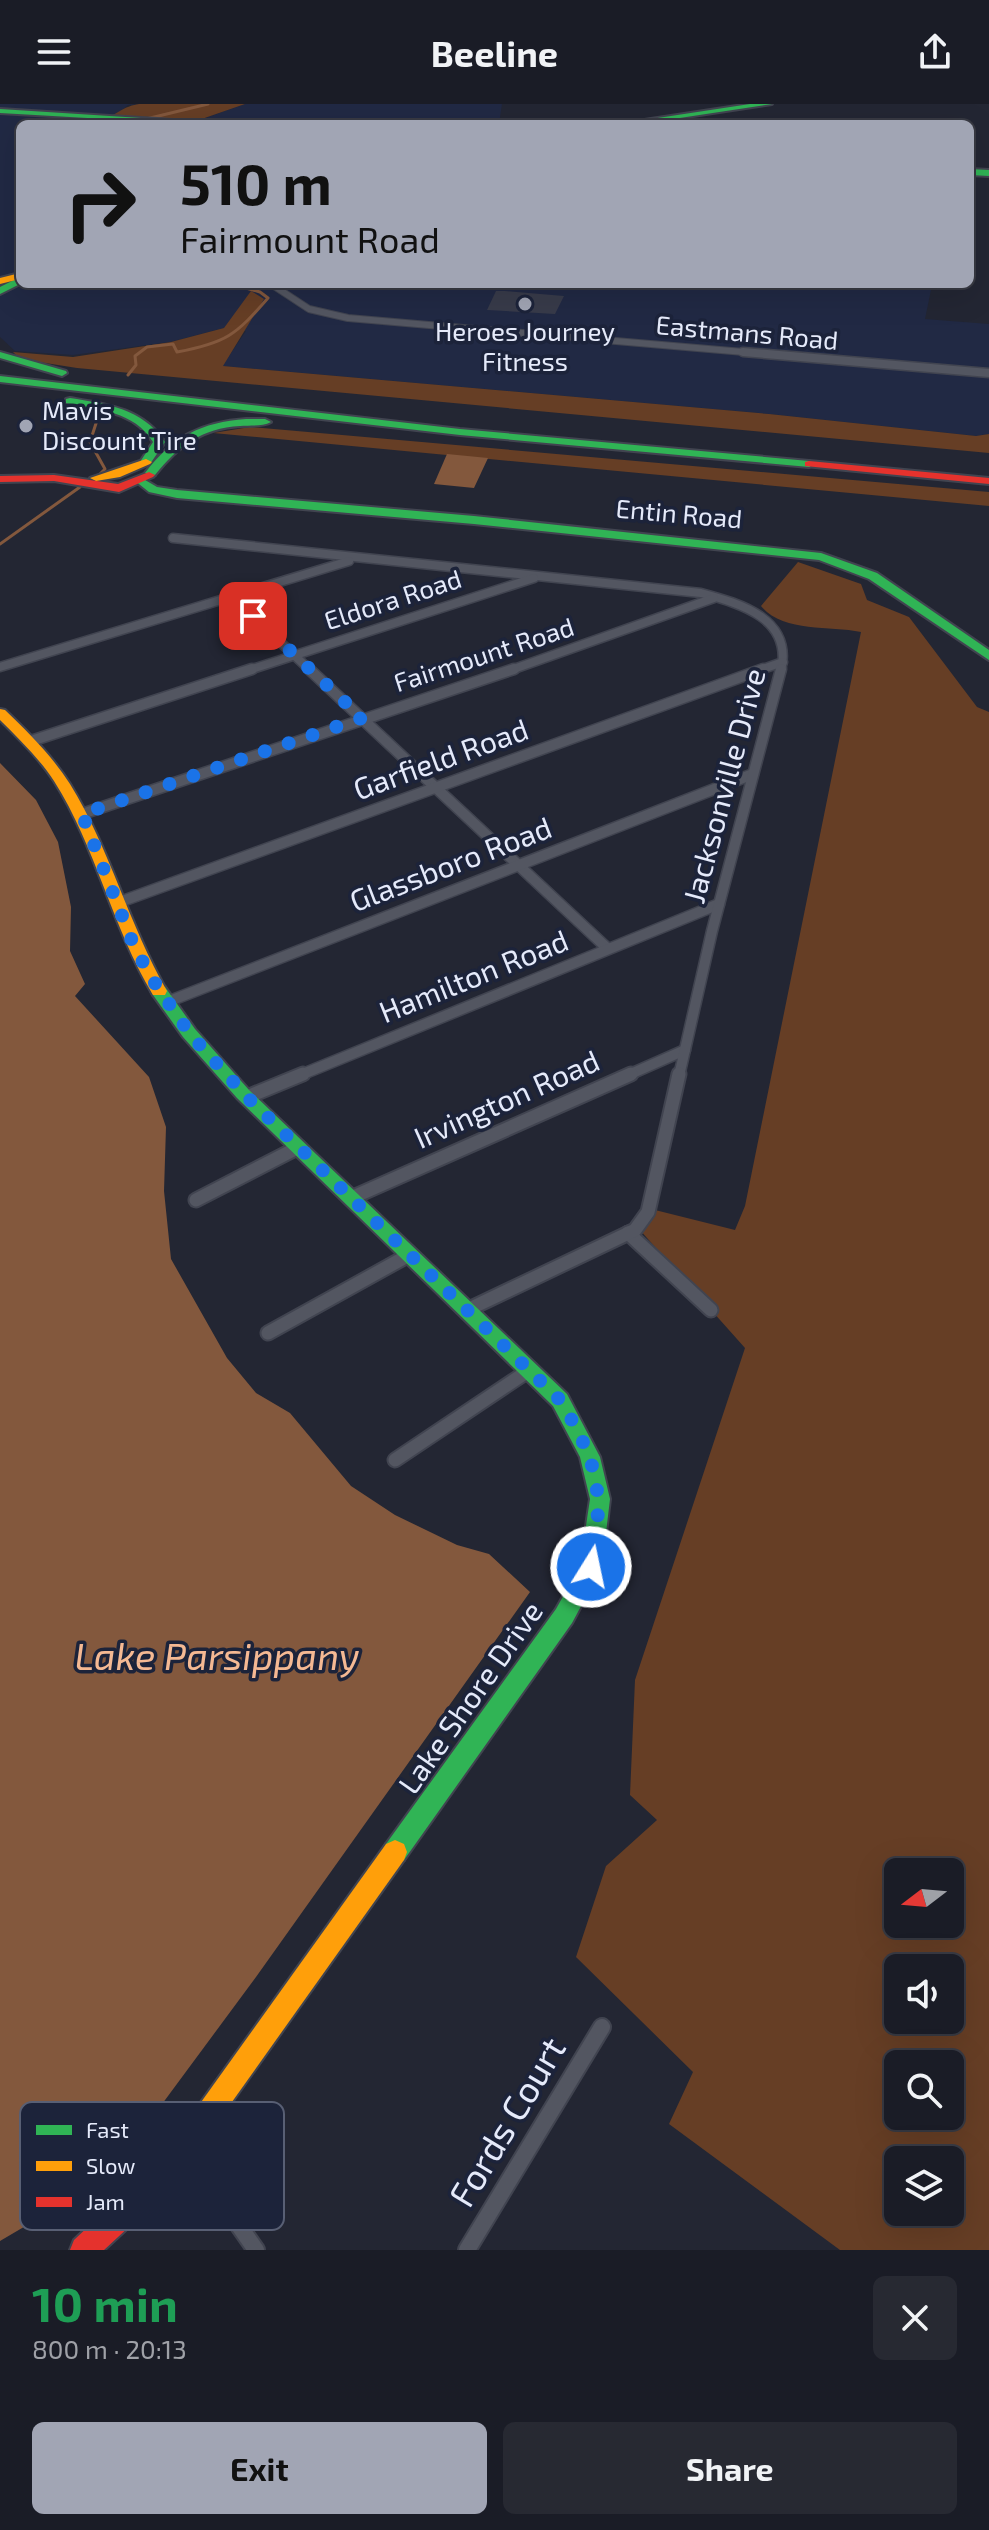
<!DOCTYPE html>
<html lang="en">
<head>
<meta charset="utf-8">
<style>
  body { margin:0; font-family:"Exo 2",sans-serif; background:#272932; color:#f1f3f6; height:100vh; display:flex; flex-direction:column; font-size:30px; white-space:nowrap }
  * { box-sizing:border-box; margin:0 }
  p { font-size:26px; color:#9fa1a7 }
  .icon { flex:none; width:44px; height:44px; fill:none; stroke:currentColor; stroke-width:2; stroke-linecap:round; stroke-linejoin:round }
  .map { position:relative; height:2146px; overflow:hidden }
  .sheet { display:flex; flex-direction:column; background:#1a1c26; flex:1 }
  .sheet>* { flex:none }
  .guide { position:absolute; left:16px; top:16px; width:958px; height:168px; border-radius:12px; box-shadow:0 8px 32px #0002,0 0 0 2px #383a43; background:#a1a5b4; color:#111; overflow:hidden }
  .needle { width:52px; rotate:254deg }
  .tools { position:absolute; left:884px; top:1754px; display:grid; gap:16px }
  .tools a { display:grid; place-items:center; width:80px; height:80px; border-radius:12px; background:#1a1c26; box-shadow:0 8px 32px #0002,0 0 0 2px #383a43; font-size:40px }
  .pin { position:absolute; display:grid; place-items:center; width:68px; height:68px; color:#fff; margin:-34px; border-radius:16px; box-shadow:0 4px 12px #0006 }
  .me { position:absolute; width:88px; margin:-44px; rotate:10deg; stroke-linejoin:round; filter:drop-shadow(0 0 6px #0008) }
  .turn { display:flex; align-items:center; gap:28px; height:168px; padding:0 32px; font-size:36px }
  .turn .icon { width:104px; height:104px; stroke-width:2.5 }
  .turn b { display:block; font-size:56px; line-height:68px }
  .round { display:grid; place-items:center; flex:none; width:84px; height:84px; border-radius:12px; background:#272932 }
  .summary { display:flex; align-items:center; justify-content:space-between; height:136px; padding:0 32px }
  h1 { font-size:48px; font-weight:700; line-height:60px; color:#1e9e55 }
  .primary-button { display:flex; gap:16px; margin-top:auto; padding:16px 32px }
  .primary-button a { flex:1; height:92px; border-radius:12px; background:#a1a5b4; color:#111; font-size:32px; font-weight:700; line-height:92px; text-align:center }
  .primary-button a+a { background:#272932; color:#f1f3f6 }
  header { display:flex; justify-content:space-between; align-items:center; height:104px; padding:0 32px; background:#1a1c26; font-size:36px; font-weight:700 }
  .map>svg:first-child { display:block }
</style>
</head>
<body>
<header><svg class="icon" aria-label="menu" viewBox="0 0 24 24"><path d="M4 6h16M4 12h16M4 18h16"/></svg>Beeline<svg class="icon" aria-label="share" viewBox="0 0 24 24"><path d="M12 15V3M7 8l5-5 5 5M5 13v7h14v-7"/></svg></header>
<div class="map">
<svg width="989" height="2146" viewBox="0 0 989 2146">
  <rect width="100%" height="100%" fill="#232633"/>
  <!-- built -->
  <g fill="#212944">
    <path d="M 0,0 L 139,0 L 128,1 L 114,13 L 98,18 L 20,20 L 20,42 L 15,43 L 20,52 L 20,180 L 917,180 L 931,186 L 925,215 L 989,220 L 989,330 L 976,332 L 769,310 L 222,262 L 246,227 L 224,224 L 170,238 L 73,251 L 15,247 L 0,233 Z"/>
    <path d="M 245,0 L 502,0 L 499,20 L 175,20 L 196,17 Z"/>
  </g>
  <!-- forest -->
  <g fill="#663e25" fill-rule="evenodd">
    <path d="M 139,0 L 245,0 L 196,17 L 86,20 L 85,17 C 112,19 117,3 139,0 Z"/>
    <path d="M 251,187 L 264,195 L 223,262 L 769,310 L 976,332 L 989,330 L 989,349 L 77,264 L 20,255 L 13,248 L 73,253 L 171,238 L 224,224 Z"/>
    <path d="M 250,323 L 989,388 L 989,402 L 213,329 Z"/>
    <path d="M 798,458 L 861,480 L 867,496 L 909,513 L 977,603 L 989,608 L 989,2146 L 840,2146 L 669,2020 L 693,1968 L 576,1853 L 606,1762 L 657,1716 L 630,1691 L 635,1576 L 745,1244 L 639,1125 L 647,1104 L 735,1126 L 745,1102 L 861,528 C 829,521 784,529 761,502 ZM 898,1768 L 950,1768 L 950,1820 L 898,1820 ZM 898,1864 L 950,1864 L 950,1916 L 898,1916 ZM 898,1960 L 950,1960 L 950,2012 L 898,2012 ZM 898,2056 L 950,2056 L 950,2108 L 898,2108 Z"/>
  </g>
  <!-- water -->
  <g fill="#83583d">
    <path d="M 447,350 L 488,354 L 474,384 L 434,380 Z"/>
    <path d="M 0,659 L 36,696 L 58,738 L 71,803 L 70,847 L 85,880 L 75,892 L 149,973 L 166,1023 L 164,1087 L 171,1155 L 227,1254 L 256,1289 L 290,1309 L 351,1382 L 395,1411 L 457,1441 L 489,1450 L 530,1488 L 256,1873 L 134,2038 L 68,2097 L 0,2137 Z"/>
  </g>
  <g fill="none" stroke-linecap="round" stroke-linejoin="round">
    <!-- stream -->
    <g stroke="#83583d" stroke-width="3">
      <path d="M 146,15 L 208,0"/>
      <path d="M 128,271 L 136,261 L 135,252 L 147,243 L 173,240 L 177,248 C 226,239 236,231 268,194 L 260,188 L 232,180"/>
      <path d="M 100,307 L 90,338 L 105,365 L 100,370"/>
      <path d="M 0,440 L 80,383"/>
    </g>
  </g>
  <!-- building -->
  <path fill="#383b4a" d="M 496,187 L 505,187 L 564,192 L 555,210 L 487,206 Z"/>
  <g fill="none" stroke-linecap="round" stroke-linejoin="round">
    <!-- street-far4 casing -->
    <g stroke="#414450" stroke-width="8">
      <path id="street-far4" d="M 271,180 L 309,205 L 348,214 L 766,250"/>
    </g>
    <!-- street-far3 casing -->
    <g stroke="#414450" stroke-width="11">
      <g id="street-far3">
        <path d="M 743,248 L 989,269"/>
        <path d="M 173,434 L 701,489 C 742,500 793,515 781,567"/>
        <path d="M 232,493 L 311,567"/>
        <path d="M 0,563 L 349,457"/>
        <path d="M 246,567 L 534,474"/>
        <path d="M 508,567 L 714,494"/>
        <path d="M 757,567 L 783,558"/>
      </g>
    </g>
    <!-- street-far2 casing -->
    <g stroke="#414450" stroke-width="13">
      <g id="street-far2">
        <path d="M 309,565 L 607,844"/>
        <path d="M 31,637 L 252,565"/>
        <path d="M 82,710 L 514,565"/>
        <path d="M 117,799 L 763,565"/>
        <path d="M 167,898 L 753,670"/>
        <path d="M 298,972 L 719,800"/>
        <path d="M 626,972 L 685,946"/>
        <path d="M 679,972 L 712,827 L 781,565"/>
      </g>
    </g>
    <!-- street-far1 casing -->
    <g stroke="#414450" stroke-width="17">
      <g id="street-far1">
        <path d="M 247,993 L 303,970"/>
        <path d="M 351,1094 L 631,970"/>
        <path d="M 196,1096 L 299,1043"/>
        <path d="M 628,1129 L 711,1206"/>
        <path d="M 467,1206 L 635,1126 L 648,1108 L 679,970"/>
        <path d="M 268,1229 L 409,1151"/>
        <path d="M 395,1356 L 528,1267"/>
      </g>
    </g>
    <!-- street casing -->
    <g stroke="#414450" stroke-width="20">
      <g id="street">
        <path d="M 184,2043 L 256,2146"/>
        <path d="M 467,2146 L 602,1923"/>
      </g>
    </g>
    <!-- fast casing -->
    <g stroke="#414450" stroke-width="4">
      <g id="fast">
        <path d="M 750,0 L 772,0 L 640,20 L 618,20 Z"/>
        <path d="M 0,5 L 188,17 L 192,20 L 0,9 Z"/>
        <path d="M 970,65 L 989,66 L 989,72 L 970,71 Z"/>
        <path d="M 20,173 L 20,180 L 0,190 L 0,183 Z"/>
        <path d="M 0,248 L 66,267 L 67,269 L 62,272 L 0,254 Z"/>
        <path d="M 0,272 L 460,325 L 809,357 L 815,360 L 809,363 L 460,331 L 0,278 Z"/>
        <path d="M 70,294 C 107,300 142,304 165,338 L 150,360 L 142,360 L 140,358 L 153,338 C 134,307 99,306 66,299 L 66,295 Z"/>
        <path d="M 246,315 L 265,315 L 271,318 C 262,323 250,321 240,322 C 202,324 178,342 155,371 L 145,369 C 172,333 202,318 246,315 Z"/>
        <path d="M 140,373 L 157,383 L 177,386 L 474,412 L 821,449 L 877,469 L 989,546 L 989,556 L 869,475 L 819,456 L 474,420 L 177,394 L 149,388 L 134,376 Z"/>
        <path d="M 159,882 L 165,883 L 195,925 L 249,986 L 567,1290 L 600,1353 L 610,1395 L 602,1463 L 572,1519 L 404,1756 L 395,1760 L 386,1756 L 383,1748 L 386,1740 L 556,1505 L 580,1462 L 590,1395 L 580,1353 L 553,1302 L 237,994 L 183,933 L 153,891 L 151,887 L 153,883 Z"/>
      </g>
    </g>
    <!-- slow casing -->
    <g stroke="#414450" stroke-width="4">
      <g id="slow">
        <path d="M 20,169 L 20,175 L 0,180 L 0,174 Z"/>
        <path d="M 146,355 L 152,358 L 150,360 L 120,373 L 96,377 L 90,374 Z"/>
        <path d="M 0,605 L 5,606 C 29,629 52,652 70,680 C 110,745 129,821 167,887 L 165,891 L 153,891 C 112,823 96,743 54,677 C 39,654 19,635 0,616 Z"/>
        <path d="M 395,1736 L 404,1740 L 407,1748 L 404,1756 L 212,2026 L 203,2030 L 194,2026 L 190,2017 L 194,2008 L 386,1740 Z"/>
      </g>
    </g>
    <!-- jam casing -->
    <g stroke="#414450" stroke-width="4">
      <g id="jam">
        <path d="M 809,357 L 989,374 L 989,380 L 805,362 L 805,358 Z"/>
        <path d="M 149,368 L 155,371 L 153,373 L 119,388 L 54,377 L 0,378 L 0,372 L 54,371 L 118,380 Z"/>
        <path d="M 203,2004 L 212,2008 L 216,2017 L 212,2026 L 159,2095 L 104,2146 L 70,2146 L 74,2136 L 139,2075 L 194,2008 Z"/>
      </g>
    </g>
    <!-- street-far4 -->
    <use href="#street-far4" stroke="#535661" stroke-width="6"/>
    <!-- street-far3 -->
    <use href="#street-far3" stroke="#535661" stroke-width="8"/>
    <!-- street-far2 -->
    <use href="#street-far2" stroke="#535661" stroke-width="10"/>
    <!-- street-far1 -->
    <use href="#street-far1" stroke="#535661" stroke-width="13"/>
    <!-- street -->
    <use href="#street" stroke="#535661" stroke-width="16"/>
    <!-- fast -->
    <use href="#fast" fill="#30b455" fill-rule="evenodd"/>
    <!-- slow -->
    <use href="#slow" fill="#ff9f0a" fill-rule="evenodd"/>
    <!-- jam -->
    <use href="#jam" fill="#e5322d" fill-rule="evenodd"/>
  </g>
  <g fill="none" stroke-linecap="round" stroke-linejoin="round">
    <!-- route -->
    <path stroke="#1a73e8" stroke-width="14" stroke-dasharray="0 25.2" d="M 253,512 L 362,614 L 82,710 L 132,837 L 150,872 L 190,930 L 247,993 L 560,1296 C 599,1360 605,1389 591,1463"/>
  </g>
  <!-- markers -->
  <g fill="#a1a5b4" stroke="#1c233a" stroke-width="3">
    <circle cx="525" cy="200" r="8"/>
    <circle cx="26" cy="322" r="8"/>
  </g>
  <g text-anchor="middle" stroke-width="7" stroke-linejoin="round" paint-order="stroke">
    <!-- far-poi labels -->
    <g font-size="26" fill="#e5eafa" stroke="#1c233a">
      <text x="525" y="237">Heroes Journey<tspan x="525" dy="30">Fitness</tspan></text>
      <text x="42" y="316" text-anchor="start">Mavis<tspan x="42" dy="30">Discount Tire</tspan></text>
    </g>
    <!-- far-street labels -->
    <g font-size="26" fill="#e5eafa" stroke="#1c233a">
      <text transform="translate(747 229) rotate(5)" y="9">Eastmans Road</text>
      <text transform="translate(679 410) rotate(5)" y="9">Entin Road</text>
      <text transform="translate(393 496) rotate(-18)" y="9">Eldora Road</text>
      <text transform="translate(484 551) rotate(-18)" y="9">Fairmount Road</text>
    </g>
    <!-- street labels -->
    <g font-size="30" fill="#e5eafa" stroke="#1c233a">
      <text transform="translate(441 656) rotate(-20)" y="10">Garfield Road</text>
      <text transform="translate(725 682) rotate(-75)" y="10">Jacksonville Drive</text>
      <text transform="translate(451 761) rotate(-21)" y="10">Glassboro Road</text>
      <text transform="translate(474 873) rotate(-22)" y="10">Hamilton Road</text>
      <text transform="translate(507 996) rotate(-24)" y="10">Irvington Road</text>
      <text transform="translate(471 1594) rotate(-55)" y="10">Lake Shore Drive</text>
    </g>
    <!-- near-street labels -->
    <g font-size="36" fill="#e5eafa" stroke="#1c233a">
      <text transform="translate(507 2018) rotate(-59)" y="13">Fords Court</text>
    </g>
    <!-- near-water labels -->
    <g font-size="38" font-style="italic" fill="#f5b993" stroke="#1c233a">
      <text x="217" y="1566">Lake Parsippany</text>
    </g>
  </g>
  <!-- legend -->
  <rect x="20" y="1998" width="264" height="128" rx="12" fill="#1c233a" stroke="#585f74" stroke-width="2"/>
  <rect x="36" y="2021" width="36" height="10" fill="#30b455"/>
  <rect x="36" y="2057" width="36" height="10" fill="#ff9f0a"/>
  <rect x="36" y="2093" width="36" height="10" fill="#e5322d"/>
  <g font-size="22" fill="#e5eafa">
    <text x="86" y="2034">Fast</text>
    <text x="86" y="2070">Slow</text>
    <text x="86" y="2106">Jam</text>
  </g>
</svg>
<div class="tools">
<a><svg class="needle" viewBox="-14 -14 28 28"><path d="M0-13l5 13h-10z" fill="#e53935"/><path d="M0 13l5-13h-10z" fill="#9fa1a7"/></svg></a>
<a><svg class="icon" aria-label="sound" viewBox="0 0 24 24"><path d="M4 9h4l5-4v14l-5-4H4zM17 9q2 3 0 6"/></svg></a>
<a><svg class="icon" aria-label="search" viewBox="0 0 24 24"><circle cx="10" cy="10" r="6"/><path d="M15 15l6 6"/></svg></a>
<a><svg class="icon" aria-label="layers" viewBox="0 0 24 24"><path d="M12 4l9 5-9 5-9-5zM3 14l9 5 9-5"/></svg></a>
</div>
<div class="pin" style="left:253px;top:512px;background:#d93025"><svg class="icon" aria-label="arrive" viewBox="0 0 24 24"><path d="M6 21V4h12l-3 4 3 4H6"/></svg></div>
<svg class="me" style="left:591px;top:1463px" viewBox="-20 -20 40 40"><circle r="17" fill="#1a73e8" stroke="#fff" stroke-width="3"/><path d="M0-11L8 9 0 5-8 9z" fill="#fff"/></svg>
<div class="guide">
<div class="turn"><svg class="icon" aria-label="right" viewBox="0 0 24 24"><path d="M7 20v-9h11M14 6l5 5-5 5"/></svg><div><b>510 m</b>Fairmount Road</div></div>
</div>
</div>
<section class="sheet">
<div class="summary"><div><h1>10 min</h1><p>800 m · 20:13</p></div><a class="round"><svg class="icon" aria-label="close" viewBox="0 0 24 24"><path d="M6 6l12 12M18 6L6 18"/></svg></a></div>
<div class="primary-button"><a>Exit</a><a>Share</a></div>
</section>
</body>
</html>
